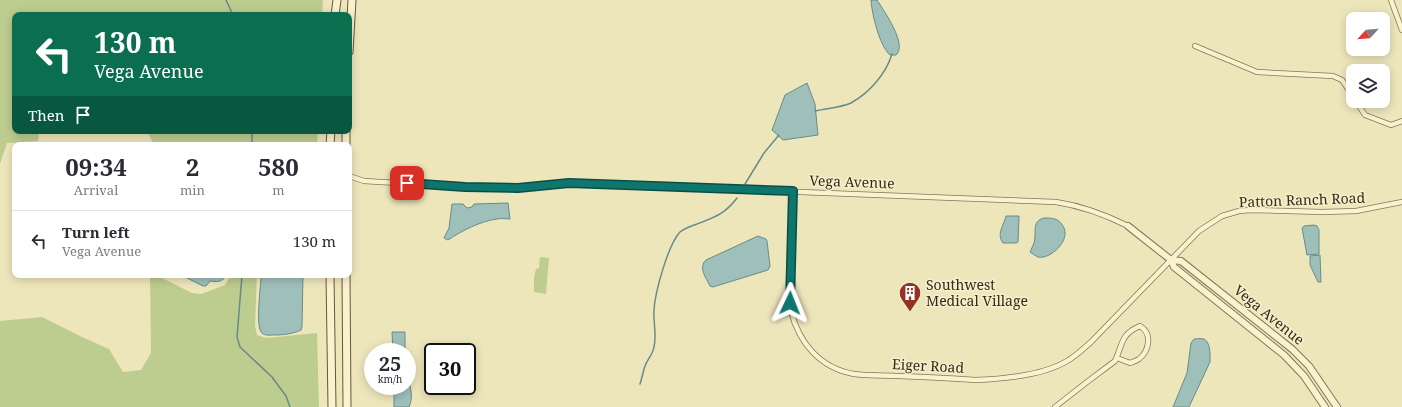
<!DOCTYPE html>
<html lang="en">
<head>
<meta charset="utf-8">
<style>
  body { margin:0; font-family:"Noto Serif",serif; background:#f2f2f3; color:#2b2b33; height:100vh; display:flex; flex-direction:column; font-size:15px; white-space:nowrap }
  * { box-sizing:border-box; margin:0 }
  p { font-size:13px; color:#7c7c81 }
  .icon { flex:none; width:22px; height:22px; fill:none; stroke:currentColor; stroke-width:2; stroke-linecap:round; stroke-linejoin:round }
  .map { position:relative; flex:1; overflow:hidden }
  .sheet { position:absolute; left:12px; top:142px; width:340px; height:136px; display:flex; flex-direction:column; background:#fff; border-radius:8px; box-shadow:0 2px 10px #0003 }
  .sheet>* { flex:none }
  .top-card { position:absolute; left:12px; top:12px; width:340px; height:122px; border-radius:8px; box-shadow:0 2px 10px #0003; background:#0b6e4f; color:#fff; overflow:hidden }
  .needle { width:26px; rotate:244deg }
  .fabs { position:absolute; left:1346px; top:12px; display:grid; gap:8px }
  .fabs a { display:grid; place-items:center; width:44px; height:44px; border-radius:8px; background:#fff; box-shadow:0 2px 10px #0003; font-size:20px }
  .speed { position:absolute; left:364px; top:343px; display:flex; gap:8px; font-size:20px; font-weight:700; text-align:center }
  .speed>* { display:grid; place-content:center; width:52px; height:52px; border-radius:50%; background:#fff; box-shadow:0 2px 10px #0003; line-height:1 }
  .speed small { font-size:10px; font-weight:400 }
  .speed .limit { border:2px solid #111; border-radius:6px; background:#fff; color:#111 }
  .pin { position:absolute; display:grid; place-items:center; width:34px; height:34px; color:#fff; margin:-17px; border-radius:8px; box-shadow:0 2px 6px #0006 }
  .me { position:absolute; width:44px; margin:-22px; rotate:2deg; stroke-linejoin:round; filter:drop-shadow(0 0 3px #0008) }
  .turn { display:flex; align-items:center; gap:14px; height:84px; padding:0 16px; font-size:18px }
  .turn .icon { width:52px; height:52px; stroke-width:2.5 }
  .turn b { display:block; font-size:28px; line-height:34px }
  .then { display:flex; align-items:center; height:38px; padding:0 16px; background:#0003; gap:8px; font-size:15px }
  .eta { display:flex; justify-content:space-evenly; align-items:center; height:68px; text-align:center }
  .eta b { font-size:24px; font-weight:700; line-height:28px }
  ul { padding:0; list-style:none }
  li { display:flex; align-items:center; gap:12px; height:60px; padding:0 16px; border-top:1px solid #e1e1e2 }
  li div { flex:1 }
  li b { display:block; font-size:15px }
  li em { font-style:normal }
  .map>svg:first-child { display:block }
</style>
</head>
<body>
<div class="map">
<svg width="1402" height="407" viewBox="0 0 1402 407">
  <rect width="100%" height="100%" fill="#eee6bb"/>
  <!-- green -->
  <g fill="#bdcc8f">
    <path d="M 0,0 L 323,0 L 322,15 L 15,15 L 15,131 L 39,131 L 38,141 L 7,143 L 0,164 Z"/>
    <path d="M 147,131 L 318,131 L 317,145 L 154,145 Z"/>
    <path d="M 540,257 L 549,258 L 546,294 L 534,292 L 534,277 L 536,269 L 539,268 Z"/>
    <path d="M 150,275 L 156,275 L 192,293 L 201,294 L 225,285 L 231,275 L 257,275 L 255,326 L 257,335 L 266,338 L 317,333 L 319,407 L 0,407 L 0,321 L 42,317 L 82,337 L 109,349 L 123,372 L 141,370 L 151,353 Z"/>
  </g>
  <!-- water -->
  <g fill="#9fbfba" stroke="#678c88">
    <path d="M 871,0 L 877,0 C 884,11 908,45 896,55 L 890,55 C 879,45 872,14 871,0 Z"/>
    <path d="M 807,83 L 815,104 L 818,135 L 783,140 L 772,130 L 785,95 Z"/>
    <path d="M 508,203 L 510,219 C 506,219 501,218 497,219 C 481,221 461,231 448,240 L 444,238 L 449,228 L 452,204 L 463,204 L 467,208 L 472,207 L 474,204 Z"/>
    <path d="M 1006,216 L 1019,216 L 1018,242 L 1016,243 L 1003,243 C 996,234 1004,225 1006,216 Z"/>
    <path d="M 1044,218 C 1053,218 1058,218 1063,226 C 1072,240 1050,260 1038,257 C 1036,256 1033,254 1030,252 C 1031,249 1033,246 1034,243 C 1037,233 1031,221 1044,218 Z"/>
    <path d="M 1314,225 L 1317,226 L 1319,230 L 1319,254 L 1307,255 L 1302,228 L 1304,226 Z"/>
    <path d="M 758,236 L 766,239 L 767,241 L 770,266 L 768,270 L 713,287 L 710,286 C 706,278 698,267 706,260 Z"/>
    <path d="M 1320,255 L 1321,282 L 1318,282 L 1310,265 L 1310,256 Z"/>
    <path d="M 181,275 L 226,275 C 223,282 217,282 210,281 L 206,286 L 203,286 Z"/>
    <path d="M 261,275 L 303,275 L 302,327 L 301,330 C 293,334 283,335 274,335 C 270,335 265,336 262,333 C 255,328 261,285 261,275 Z"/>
    <path d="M 392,332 L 405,332 L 405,348 L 404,352 L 393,352 Z"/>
    <path d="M 1194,339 C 1197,339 1201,338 1204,339 C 1211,343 1210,355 1210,362 L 1189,407 L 1173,407 L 1187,373 L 1191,343 Z"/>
    <path d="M 407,375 C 410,386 414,396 409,407 L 394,407 L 394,386 L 407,386 Z"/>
  </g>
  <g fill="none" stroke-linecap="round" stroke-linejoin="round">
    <!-- stream -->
    <g stroke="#678c88" stroke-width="1.5">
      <path d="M 226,0 L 233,15"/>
      <path d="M 815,111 C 826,108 840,108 851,103 C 869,93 886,74 892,54"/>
      <path d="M 252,145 L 252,131"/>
      <path d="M 745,184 L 764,153 L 779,135"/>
      <path d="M 242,275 L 237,337 L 240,347 L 272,377 L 286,396 L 290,407"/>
      <path d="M 640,384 C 642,378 643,372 645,366 C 647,360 653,354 654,347 C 657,334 653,322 654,310 C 655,292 668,245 680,232 C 685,228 691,226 697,224 C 715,217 725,214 737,198"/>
    </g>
    <!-- minor casing -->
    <g stroke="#857555" stroke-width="6">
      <g id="minor">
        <path d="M 1391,0 L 1402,30"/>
        <path d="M 1195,46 L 1257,72 L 1333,76 L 1342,80 L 1353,96"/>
        <path d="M 1356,101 L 1365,115 L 1391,125 L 1402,121"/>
        <path d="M 349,176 L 364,181 L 465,187 L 518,188 L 569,183 L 1056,202 C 1082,206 1104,214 1128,226"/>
        <path d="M 793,191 L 791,311 C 799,343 820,368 854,374 C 868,376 884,375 899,376 C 925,377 950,378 975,380 C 1004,379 1042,376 1067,361 C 1076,356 1083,349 1091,342 L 1199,231 L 1222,216 L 1239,211 L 1250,210 L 1322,212 L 1356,211 L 1402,202"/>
        <path d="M 1055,407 L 1087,382 L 1115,361 C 1123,343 1121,334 1140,326 C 1153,334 1149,351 1139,359 C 1136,361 1133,362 1130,363 L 1117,358"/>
      </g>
    </g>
    <!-- tertiary casing -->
    <g stroke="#857555" stroke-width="8">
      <g id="tertiary">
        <path d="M 1128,226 L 1171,260 L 1174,267 L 1284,355 L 1304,376 L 1325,407"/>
        <path d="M 1171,260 L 1181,261 L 1292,349 L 1309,366 L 1337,407"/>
      </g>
    </g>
    <!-- secondary casing -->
    <g stroke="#675638" stroke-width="9">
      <g id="secondary">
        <path d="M 335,15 L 337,0"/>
        <path d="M 349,52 L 352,0"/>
        <path d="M 330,145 L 331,131"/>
        <path d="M 346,145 L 346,131"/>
        <path d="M 330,275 L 332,407"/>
        <path d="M 346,275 L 347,407"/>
      </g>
    </g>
    <!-- minor -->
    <use href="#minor" stroke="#f9f2ce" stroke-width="4.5"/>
    <!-- tertiary -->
    <use href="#tertiary" stroke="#f9f2ce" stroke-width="6"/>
    <!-- secondary -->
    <use href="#secondary" stroke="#f9f2ce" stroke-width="7"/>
  </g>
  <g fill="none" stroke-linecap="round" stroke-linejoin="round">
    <!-- route casing -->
    <g stroke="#0a4d48" stroke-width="10">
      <path id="route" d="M 407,183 L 465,187 L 518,188 L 569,183 L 793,191 L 790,303"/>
    </g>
    <!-- route -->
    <use href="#route" stroke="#0f766e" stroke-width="7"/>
  </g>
  <!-- icons -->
  <defs>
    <g id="building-pin" transform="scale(1.15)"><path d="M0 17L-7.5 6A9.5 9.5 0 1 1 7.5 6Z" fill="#963224" stroke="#f6efcb"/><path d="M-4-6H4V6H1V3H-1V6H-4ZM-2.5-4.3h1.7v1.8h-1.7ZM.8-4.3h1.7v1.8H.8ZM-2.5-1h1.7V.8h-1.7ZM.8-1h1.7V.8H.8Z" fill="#fff"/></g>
  </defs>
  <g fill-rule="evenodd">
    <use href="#building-pin" x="910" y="293"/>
  </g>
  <g text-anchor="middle" stroke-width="3" stroke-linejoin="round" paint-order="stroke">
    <!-- street labels -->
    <g font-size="14" fill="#342a1a" stroke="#f6efcb">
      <text transform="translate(852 182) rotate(2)" y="5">Vega Avenue</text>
      <text transform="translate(1302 200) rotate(-2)" y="5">Patton Ranch Road</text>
      <text transform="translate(1269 315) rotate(39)" y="5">Vega Avenue</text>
      <text transform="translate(928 366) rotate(3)" y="5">Eiger Road</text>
    </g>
    <!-- poi labels -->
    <g font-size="14" fill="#342a1a" stroke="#f6efcb" text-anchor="start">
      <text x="926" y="290">Southwest<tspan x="926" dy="16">Medical Village</tspan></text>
    </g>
  </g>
</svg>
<div class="fabs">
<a><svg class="needle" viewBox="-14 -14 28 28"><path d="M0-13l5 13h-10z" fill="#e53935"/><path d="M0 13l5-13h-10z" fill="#7c7c81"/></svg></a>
<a><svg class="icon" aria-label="layers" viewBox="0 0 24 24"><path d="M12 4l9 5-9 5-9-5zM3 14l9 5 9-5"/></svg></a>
</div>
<div class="speed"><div>25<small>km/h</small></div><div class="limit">30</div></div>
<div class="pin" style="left:407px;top:183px;background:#d93025"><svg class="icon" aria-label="arrive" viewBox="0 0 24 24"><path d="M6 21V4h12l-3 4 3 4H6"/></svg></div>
<svg class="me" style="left:790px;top:303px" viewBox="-20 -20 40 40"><path d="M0-17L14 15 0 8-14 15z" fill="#0f766e" stroke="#fff" stroke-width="4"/></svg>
<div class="top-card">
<div class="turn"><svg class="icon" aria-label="left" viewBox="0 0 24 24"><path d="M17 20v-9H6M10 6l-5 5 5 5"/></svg><div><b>130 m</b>Vega Avenue</div></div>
<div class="then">Then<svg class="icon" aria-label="arrive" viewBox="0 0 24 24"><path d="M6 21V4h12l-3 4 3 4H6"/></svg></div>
</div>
<section class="sheet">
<div class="eta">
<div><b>09:34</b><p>Arrival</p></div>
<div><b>2</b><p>min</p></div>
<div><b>580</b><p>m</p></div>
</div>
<ul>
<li><svg class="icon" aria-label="left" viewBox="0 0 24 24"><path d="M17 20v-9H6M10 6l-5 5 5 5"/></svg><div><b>Turn left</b><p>Vega Avenue</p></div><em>130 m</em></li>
</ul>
</section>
</div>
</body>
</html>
